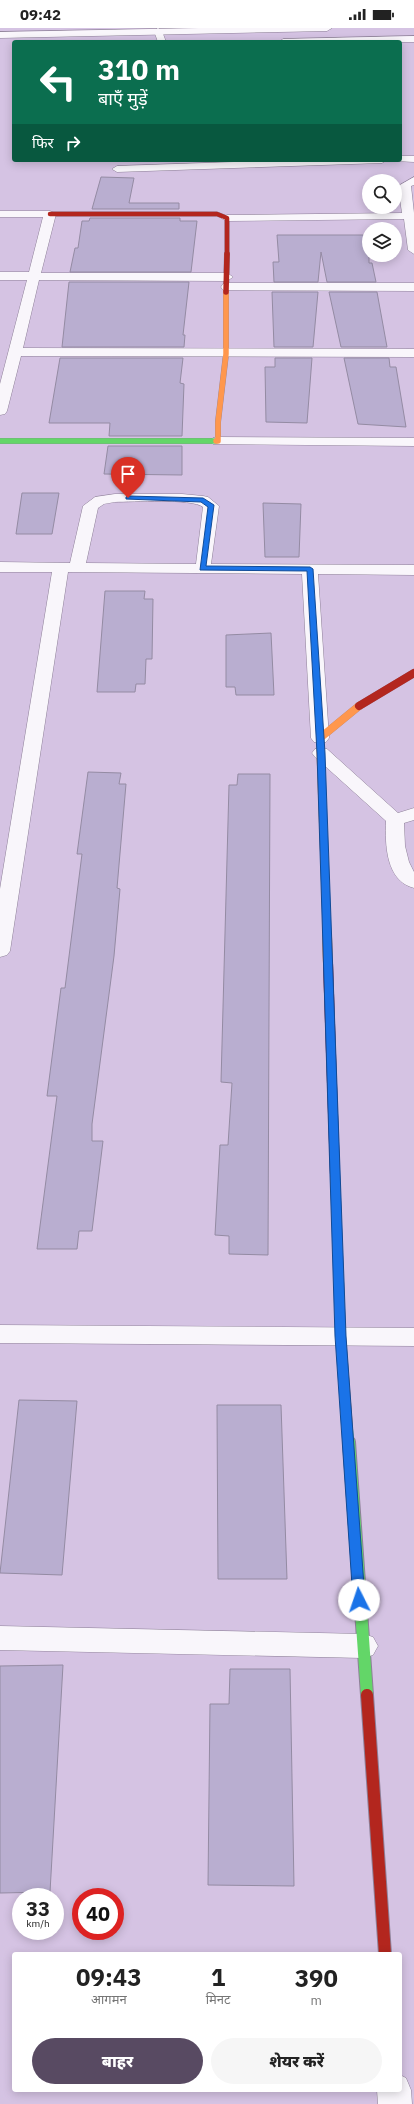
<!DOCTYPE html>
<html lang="hi">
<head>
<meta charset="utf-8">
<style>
  body { margin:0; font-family:"IBM Plex Sans","Noto Sans Devanagari",sans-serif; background:#f6f6f6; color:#222; height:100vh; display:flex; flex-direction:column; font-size:15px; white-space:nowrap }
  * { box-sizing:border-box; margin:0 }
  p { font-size:13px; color:#767676 }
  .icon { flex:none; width:22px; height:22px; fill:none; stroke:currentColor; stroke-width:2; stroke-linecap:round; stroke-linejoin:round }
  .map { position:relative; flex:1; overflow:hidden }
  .sheet { position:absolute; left:12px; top:1924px; width:390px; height:140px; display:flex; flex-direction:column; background:#fff; border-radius:4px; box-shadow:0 2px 10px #0003 }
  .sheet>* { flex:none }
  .banner { position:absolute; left:12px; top:12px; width:390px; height:122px; border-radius:4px; box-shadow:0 2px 10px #0003; background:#0b6e4f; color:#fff; overflow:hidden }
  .controls { position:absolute; left:362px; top:146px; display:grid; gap:8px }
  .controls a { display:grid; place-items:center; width:40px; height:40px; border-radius:50%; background:#fff; box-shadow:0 2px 10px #0003; font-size:20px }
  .speed { position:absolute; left:12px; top:1860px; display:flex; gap:8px; font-size:20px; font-weight:700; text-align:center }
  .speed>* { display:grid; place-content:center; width:52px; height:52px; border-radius:50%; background:#fff; box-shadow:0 2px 10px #0003; line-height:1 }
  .speed small { font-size:10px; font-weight:400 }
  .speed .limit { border:6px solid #d22; background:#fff; color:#111 }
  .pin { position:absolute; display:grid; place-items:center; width:34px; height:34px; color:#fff; margin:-41px -17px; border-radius:50% 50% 50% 0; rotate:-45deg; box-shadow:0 0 4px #0007 }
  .pin .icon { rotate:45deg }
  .me { position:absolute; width:44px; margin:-22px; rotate:356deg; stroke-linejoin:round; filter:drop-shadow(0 0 3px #0008) }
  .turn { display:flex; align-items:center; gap:14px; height:84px; padding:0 20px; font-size:18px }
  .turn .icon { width:52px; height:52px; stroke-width:2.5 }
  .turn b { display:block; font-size:28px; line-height:34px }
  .then { display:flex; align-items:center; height:38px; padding:0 20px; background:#0003; gap:8px; font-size:15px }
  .eta { display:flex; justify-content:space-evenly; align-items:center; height:68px; text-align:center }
  .eta b { font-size:24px; font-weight:800; line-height:28px }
  .primary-button { display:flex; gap:8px; margin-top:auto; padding:8px 20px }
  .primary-button a { flex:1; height:46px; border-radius:24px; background:#584a62; color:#fff; font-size:16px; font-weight:800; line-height:46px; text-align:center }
  .primary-button a+a { background:#f6f6f6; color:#222 }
  .status { display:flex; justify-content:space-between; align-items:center; height:28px; padding:0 20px; background:#fff; direction:ltr }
  .status svg { height:11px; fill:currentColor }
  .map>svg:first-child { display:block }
</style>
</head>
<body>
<div class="status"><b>09:42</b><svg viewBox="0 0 49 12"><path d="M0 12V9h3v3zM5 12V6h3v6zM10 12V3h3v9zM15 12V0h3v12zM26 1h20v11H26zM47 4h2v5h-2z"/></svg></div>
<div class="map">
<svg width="414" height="2076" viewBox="0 0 414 2076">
  <rect width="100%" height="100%" fill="#d5c3e3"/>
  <!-- building -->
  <g fill="#b9aed0" stroke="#948ba3">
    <path d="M 101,149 L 134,150 L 129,175 L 179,175 L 179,181 L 92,181 Z"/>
    <path d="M 90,190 L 180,190 L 180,193 L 197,193 L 191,244 L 70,244 L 75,220 L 78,220 L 82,193 L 89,193 Z"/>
    <path d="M 277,207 L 369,207 L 369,235 L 372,235 L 376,254 L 327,254 L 321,224 L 318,254 L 274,254 L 273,234 L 279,234 Z"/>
    <path d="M 69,254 L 189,254 L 183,307 L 185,307 L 184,319 L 62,319 Z"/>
    <path d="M 272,264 L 318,264 L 313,319 L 274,319 Z"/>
    <path d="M 329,264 L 377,264 L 387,319 L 341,319 Z"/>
    <path d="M 60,330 L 183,330 L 180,355 L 184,356 L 182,408 L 109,408 L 110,395 L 49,395 Z"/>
    <path d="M 275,330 L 312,330 L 307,395 L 266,394 L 265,339 L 275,339 Z"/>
    <path d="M 344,330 L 389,330 L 390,339 L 396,339 L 406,399 L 358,396 Z"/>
    <path d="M 108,418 L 182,418 L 182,447 L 104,446 Z"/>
    <path d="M 22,465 L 59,465 L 52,506 L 16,506 Z"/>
    <path d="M 263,475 L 301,476 L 299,529 L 265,529 Z"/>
    <path d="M 105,563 L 145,563 L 144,571 L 153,571 L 152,631 L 146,631 L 145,656 L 136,656 L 135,664 L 97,664 Z"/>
    <path d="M 271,605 L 274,667 L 236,667 L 235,659 L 226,659 L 226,607 Z"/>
    <path d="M 88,744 L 121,745 L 119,756 L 126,756 L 117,860 L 120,861 L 114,928 L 92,1096 L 92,1113 L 103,1113 L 92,1203 L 79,1203 L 77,1221 L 37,1221 L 57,1068 L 47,1068 L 61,960 L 65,960 L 82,826 L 77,826 Z"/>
    <path d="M 238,746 L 270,746 L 268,1227 L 229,1226 L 229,1208 L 215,1207 L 220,1117 L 228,1117 L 232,1055 L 221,1054 L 229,757 L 237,757 Z"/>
    <path d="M 19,1372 L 77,1373 L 62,1547 L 0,1545 Z"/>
    <path d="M 217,1377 L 281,1377 L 287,1551 L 218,1551 Z"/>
    <path d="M 63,1637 L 50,1864 L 0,1865 L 0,1638 Z"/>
    <path d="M 230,1641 L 290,1641 L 294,1858 L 208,1857 L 210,1676 L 229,1676 Z"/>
  </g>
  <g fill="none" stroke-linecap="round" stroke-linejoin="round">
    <!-- lane casing -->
    <g stroke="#8e8098" stroke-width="1">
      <g id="lane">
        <path d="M 158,0 L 162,3 L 166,14 L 158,14 L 154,3 Z"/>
        <path d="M 414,8 L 414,14 L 279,14 L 283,11 Z"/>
        <path d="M 400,128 L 414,128 L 414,134 L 396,133 L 400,132 Z"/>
        <path d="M 291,132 L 387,132 L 382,135 L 117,144 L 112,141 L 117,138 Z"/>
      </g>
    </g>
    <!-- street casing -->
    <g stroke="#8e8098" stroke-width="1">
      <g id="street">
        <path d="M 199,0 L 332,0 L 327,3 L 0,10 L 0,4 Z"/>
        <path d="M 414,149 L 414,157 L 411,158 L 414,185 L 414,226 L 408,222 L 404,191 L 227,193 L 221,190 L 227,187 L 402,185 L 399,164 L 400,157 Z"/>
        <path d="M 0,183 L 50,183 L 56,186 L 41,245 L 227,245 L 233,249 L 227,253 L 39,252 L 23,320 L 414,321 L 414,329 L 21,328 L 7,383 L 5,386 L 0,387 L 0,356 L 27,252 L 0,252 L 0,244 L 29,244 L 43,189 L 0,189 Z"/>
        <path d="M 227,255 L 414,255 L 414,263 L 223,262 L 221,259 L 223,256 Z"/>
        <path d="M 218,409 L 414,410 L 414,418 L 213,416 L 211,413 L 213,410 Z"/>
        <path d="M 115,466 L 182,466 L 203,468 L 208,469 L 219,478 L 211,536 L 414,537 L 414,547 L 318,546 L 329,710 L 326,714 L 320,715 L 314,714 L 311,710 L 302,546 L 68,544 L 10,923 L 7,927 L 0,929 L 0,861 L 52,544 L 0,544 L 0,534 L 70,535 L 83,478 L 95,469 ZM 115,474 C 133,474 191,470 203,479 L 196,536 L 86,535 L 98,480 L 104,476 Z"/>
        <path d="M 321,720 L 327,721 L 398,785 L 414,780 L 414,792 L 404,795 L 405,818 L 409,834 L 414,844 L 414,860 C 386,853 385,817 386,793 L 315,729 L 312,725 L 315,721 Z"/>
        <path d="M 0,1297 L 414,1300 L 414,1318 L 0,1315 Z"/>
        <path d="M 0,1598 L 363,1606 L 373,1609 L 378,1618 L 373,1627 L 363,1630 L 0,1622 Z"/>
        <path d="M 400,2047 L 406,2050 L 411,2062 L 412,2076 L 378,2076 L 377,2062 L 400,2062 Z"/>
      </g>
    </g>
    <!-- fast-far2 casing -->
    <g stroke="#8e8098" stroke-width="6">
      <path id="fast-far2" d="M 0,413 L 216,413"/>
    </g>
    <!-- fast-far1 casing -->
    <g stroke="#8e8098" stroke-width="10">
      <path id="fast-far1" d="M 348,1401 L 349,1415"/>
    </g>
    <!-- fast casing -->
    <g stroke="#8e8098" stroke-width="14">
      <path id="fast" d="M 349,1414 L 367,1667"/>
    </g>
    <!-- slow-far2 casing -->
    <g stroke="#8e8098" stroke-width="6">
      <path id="slow-far2" d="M 216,413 L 218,413 L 218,394 L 226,326 L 226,264"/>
    </g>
    <!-- slow-far1 casing -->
    <g stroke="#8e8098" stroke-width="8">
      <path id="slow-far1" d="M 327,910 L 320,710 L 359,678"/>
    </g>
    <!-- slow casing -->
    <g stroke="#8e8098" stroke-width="10">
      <g id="slow">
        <path d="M 327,909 L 328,935"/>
        <path d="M 335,1146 L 341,1308 L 348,1401"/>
      </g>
    </g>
    <!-- jam-far4 casing -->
    <g stroke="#8e8098" stroke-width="5">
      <path id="jam-far4" d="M 50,186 L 217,186 L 227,190 L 227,227"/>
    </g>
    <!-- jam-far3 casing -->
    <g stroke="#8e8098" stroke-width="6">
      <path id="jam-far3" d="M 226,264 L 227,226"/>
    </g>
    <!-- jam-far2 casing -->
    <g stroke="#8e8098" stroke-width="8">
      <path id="jam-far2" d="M 359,678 L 414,645"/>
    </g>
    <!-- jam-far1 casing -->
    <g stroke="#8e8098" stroke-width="10">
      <path id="jam-far1" d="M 328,935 L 335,1146"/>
    </g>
    <!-- jam casing -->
    <g stroke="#8e8098" stroke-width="14">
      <path id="jam" d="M 367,1667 L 385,1926"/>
    </g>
    <!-- lane -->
    <use href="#lane" fill="#f9f6fb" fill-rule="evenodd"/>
    <!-- street -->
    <use href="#street" fill="#f9f6fb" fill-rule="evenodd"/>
    <!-- fast-far2 -->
    <use href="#fast-far2" stroke="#63d668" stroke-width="5.5"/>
    <!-- fast-far1 -->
    <use href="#fast-far1" stroke="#63d668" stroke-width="10"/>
    <!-- fast -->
    <use href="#fast" stroke="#63d668" stroke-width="12"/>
    <!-- slow-far2 -->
    <use href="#slow-far2" stroke="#ff974d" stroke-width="5.5"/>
    <!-- slow-far1 -->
    <use href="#slow-far1" stroke="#ff974d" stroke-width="8"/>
    <!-- slow -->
    <use href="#slow" stroke="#ff974d" stroke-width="10"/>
    <!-- jam-far4 -->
    <use href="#jam-far4" stroke="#b3261e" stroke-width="4.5"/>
    <!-- jam-far3 -->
    <use href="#jam-far3" stroke="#b3261e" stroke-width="5.5"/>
    <!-- jam-far2 -->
    <use href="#jam-far2" stroke="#b3261e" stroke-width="8"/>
    <!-- jam-far1 -->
    <use href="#jam-far1" stroke="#b3261e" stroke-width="10"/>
    <!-- jam -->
    <use href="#jam" stroke="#b3261e" stroke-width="12"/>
  </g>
  <!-- route -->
  <path fill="#1a73e8" stroke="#114b97" d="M 128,468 L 203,470 L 214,477 L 206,538 L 310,539 L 313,541 L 325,725 L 346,1308 L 365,1572 L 364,1575 L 355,1575 L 353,1572 L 335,1308 L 317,725 L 307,543 L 200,542 L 208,479 L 201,474 L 126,471 L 126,469 Z"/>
</svg>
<div class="controls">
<a><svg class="icon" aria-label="search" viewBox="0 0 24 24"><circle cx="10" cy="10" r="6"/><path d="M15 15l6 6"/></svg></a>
<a><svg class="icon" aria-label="layers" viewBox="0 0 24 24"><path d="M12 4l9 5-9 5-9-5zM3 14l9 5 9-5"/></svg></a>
</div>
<div class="speed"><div>33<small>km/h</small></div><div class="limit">40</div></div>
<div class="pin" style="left:128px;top:470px;background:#d93025"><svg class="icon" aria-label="arrive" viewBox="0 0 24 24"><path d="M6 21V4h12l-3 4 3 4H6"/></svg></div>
<svg class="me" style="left:359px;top:1572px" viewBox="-20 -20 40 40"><circle r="19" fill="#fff"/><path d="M0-13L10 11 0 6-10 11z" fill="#1a73e8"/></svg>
<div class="banner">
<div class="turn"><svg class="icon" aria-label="left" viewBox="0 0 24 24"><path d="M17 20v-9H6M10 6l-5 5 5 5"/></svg><div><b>310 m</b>बाएँ मुड़ें</div></div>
<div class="then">फिर<svg class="icon" aria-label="right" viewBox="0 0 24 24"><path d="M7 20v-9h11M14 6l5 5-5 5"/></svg></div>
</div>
<section class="sheet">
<div class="eta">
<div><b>09:43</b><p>आगमन</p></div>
<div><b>1</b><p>मिनट</p></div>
<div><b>390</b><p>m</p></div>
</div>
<div class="primary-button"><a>बाहर</a><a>शेयर करें</a></div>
</section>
</div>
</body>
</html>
